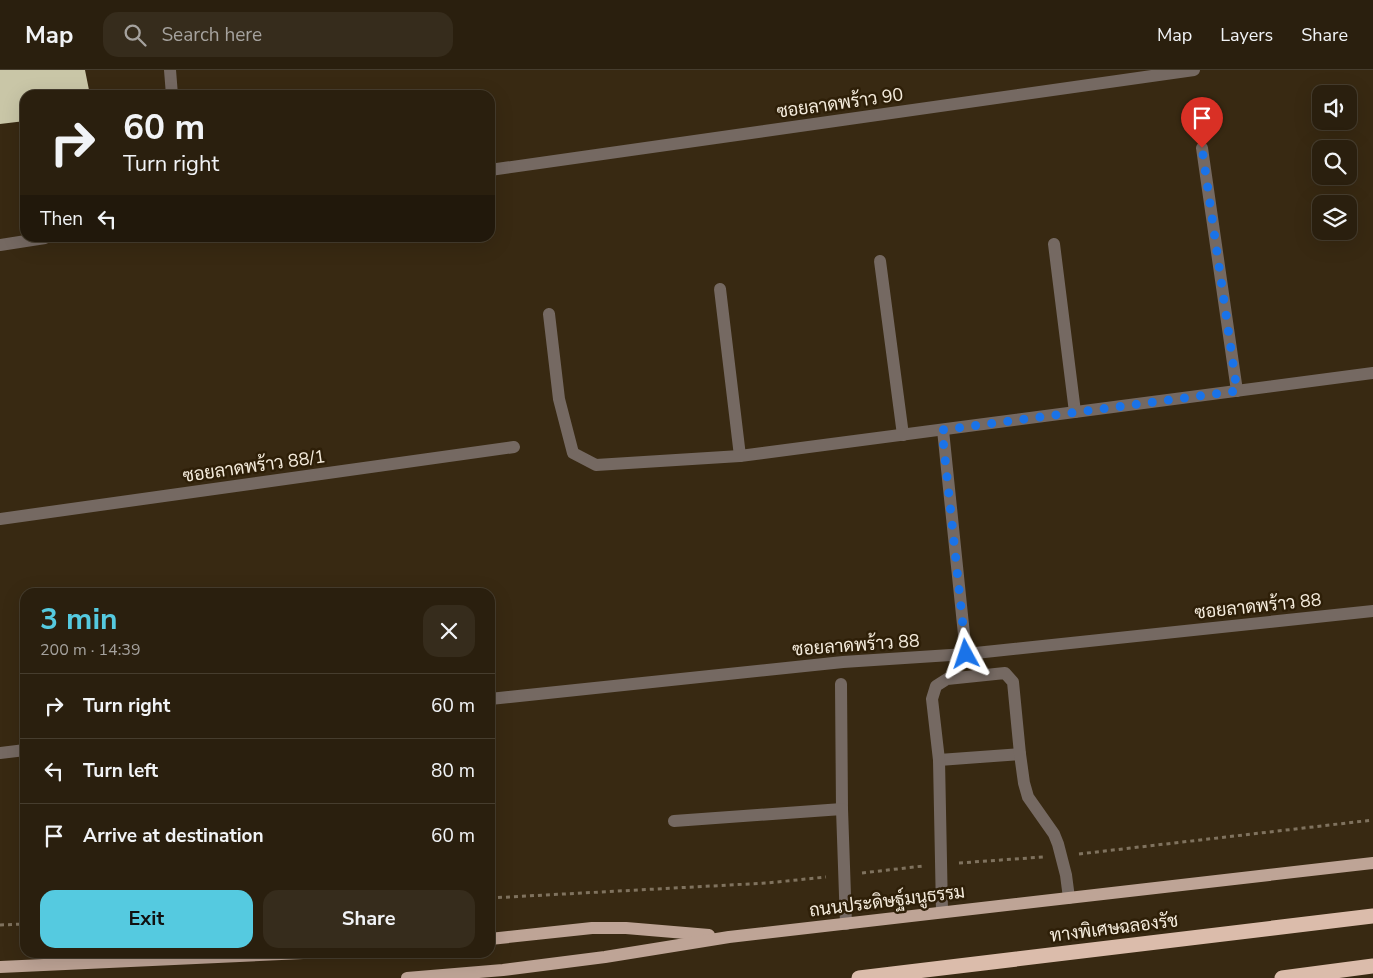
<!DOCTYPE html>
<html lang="en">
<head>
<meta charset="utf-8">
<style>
  body { margin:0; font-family:"Nunito Sans",Sarabun,sans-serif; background:#362c1c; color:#f1f3f6; height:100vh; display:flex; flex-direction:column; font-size:19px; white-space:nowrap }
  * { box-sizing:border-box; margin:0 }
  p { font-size:16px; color:#a5a29e }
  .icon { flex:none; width:28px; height:28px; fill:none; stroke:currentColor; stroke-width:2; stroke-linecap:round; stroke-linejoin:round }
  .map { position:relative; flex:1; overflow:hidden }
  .side { position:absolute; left:20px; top:518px; width:475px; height:370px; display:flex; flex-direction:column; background:#2a1f0e; border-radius:15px; box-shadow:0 5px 20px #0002,0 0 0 1px #463d2e }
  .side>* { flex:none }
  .guide { position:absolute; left:20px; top:20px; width:475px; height:152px; border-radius:15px; box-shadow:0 5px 20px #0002,0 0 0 1px #463d2e; background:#2a1f0e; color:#f1f3f6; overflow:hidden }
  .fabs { position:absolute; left:1312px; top:15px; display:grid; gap:10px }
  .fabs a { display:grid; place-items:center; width:45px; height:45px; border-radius:10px; background:#2a1f0e; box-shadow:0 5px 20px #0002,0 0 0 1px #463d2e; font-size:25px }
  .pin { position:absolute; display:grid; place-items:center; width:42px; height:42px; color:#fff; margin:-51px -21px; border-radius:50% 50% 50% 0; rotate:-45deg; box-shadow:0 0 5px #0007 }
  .pin .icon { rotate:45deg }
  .me { position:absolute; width:55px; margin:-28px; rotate:355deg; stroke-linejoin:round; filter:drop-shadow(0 0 4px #0008) }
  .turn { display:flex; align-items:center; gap:18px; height:105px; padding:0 20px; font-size:22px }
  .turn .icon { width:65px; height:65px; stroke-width:2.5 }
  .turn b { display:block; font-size:35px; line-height:42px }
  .then { display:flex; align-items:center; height:48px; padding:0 20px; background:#0003; gap:10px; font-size:19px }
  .round { display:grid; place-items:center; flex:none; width:52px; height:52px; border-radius:15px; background:#362c1c }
  .head { display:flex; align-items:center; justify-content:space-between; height:85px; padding:0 20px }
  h1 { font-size:30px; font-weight:700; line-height:38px; color:#55cae0 }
  .button { display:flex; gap:10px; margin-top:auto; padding:10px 20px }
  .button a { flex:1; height:58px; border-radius:15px; background:#55cae0; color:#111; font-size:20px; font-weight:700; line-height:58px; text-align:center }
  .button a+a { background:#362c1c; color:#f1f3f6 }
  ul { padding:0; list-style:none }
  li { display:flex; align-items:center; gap:15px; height:65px; padding:0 20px; border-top:1px solid #463d2e }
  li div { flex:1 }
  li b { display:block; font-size:19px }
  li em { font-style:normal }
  header { display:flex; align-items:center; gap:30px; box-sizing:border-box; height:70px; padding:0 25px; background:#2a1f0e; border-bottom:1px solid #463d2e }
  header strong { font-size:24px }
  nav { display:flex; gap:28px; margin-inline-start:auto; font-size:18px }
  .search { width:350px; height:45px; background:#362c1c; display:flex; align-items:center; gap:12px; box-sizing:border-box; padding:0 18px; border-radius:15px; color:#a5a29e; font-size:19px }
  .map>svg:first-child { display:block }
</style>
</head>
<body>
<header>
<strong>Map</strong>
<div class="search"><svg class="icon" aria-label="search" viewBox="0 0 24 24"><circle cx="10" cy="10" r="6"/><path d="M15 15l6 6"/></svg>Search here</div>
<nav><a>Map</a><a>Layers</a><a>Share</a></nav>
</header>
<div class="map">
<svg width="1373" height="908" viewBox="0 0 1373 908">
  <rect width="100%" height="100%" fill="#382912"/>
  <!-- building -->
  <path fill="#c9c6a7" d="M 0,0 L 85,0 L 90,25 L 25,25 L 25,51 L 0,54 Z"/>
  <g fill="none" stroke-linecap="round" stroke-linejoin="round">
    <!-- path -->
    <g stroke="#7f725e" stroke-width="3" stroke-dasharray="4 4" stroke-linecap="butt">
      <path d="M 1079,784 L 1373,750"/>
      <path d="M 959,793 L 1043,787"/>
      <path d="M 862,803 L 923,796"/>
      <path d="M 490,828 L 767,813 L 826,807"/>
      <path d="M 0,855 L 25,854"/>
    </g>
    <!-- minor -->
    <g stroke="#756962" stroke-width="12">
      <path d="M 170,0 L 172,25"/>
      <path d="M 1202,78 L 1237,321"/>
      <path d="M 490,100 L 1194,0"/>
      <path d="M 1054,174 L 1075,342"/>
      <path d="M 0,175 L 45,168"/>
      <path d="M 880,191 L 903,365"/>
      <path d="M 720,219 L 740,386"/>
      <path d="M 549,244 L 559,329 L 573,383 L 596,395 L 740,386 L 1373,303"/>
      <path d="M 943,360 L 966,584"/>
      <path d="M 0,449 L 514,377"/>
      <path d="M 841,614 L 842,739"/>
      <path d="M 490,629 L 843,592 L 966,584 L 1373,541"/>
      <path d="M 0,683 L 25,680"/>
      <path d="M 939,690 L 1020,684"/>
      <path d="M 674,751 L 842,739 L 846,854"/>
      <path d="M 942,841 L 939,690 L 932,629 L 936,616 L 947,609 L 1005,603 L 1013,612 L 1020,684 L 1024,713 L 1028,727 L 1054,764 L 1058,774 L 1066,805 L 1069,828"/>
    </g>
    <!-- major -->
    <g stroke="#bea496" stroke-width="12">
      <path d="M 490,869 L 592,858 L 626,858 L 709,865"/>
      <path d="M 0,897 L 325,882"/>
      <path d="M 407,908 L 503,900 L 605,887 L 729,867 L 1373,793"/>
    </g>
    <!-- highway -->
    <g stroke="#dbbcab" stroke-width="15">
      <path d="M 859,908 L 1373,846"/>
      <path d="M 1282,908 L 1373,896"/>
    </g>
  </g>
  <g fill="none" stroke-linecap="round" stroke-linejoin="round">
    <!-- route -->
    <path stroke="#1a73e8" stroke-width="9" stroke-dasharray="0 16.2" d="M 966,584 L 942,360 L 1237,321 L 1202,78"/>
  </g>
  <g text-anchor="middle" stroke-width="5" stroke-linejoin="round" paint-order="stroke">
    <!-- street labels -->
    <g font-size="18" fill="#f4ebdc" stroke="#2e1f08">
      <text transform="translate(840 33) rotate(-8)" y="6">ซอยลาดพร้าว 90</text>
      <text transform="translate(254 396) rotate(-8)" y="6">ซอยลาดพร้าว 88/1</text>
      <text transform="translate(1258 536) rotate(-6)" y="6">ซอยลาดพร้าว 88</text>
      <text transform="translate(856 575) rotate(-4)" y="6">ซอยลาดพร้าว 88</text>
      <text transform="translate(887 831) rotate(-7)" y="6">ถนนประดิษฐ์มนูธรรม</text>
      <text transform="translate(1114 858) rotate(-7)" y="6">ทางพิเศษฉลองรัช</text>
    </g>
  </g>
</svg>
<div class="fabs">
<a><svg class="icon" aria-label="sound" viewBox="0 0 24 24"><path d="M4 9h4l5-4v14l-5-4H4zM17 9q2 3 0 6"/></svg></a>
<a><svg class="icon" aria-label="search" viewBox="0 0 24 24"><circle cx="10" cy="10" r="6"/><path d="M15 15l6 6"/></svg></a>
<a><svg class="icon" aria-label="layers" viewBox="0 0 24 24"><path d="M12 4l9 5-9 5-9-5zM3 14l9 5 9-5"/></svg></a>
</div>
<div class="pin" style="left:1202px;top:78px;background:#d93025"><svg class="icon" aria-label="arrive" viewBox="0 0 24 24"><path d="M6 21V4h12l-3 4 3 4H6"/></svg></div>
<svg class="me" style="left:966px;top:584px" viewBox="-20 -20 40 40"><path d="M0-17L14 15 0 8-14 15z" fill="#1a73e8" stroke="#fff" stroke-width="4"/></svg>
<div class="guide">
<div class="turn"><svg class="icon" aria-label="right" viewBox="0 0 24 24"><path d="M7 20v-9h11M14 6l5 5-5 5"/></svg><div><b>60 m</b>Turn right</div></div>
<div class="then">Then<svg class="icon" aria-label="left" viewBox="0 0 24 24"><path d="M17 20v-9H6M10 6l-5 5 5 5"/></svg></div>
</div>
<section class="side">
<div class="head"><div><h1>3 min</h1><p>200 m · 14:39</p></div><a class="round"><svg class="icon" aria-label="close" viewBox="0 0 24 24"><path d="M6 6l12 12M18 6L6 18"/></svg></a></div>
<ul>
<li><svg class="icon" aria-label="right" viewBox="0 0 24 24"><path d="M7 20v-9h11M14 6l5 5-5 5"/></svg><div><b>Turn right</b></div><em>60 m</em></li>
<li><svg class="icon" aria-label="left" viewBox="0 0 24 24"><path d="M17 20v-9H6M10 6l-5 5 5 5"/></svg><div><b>Turn left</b></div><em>80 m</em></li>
<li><svg class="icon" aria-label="arrive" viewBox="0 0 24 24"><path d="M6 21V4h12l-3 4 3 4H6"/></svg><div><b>Arrive at destination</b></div><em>60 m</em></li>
</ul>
<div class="button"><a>Exit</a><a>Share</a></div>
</section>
</div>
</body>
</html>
